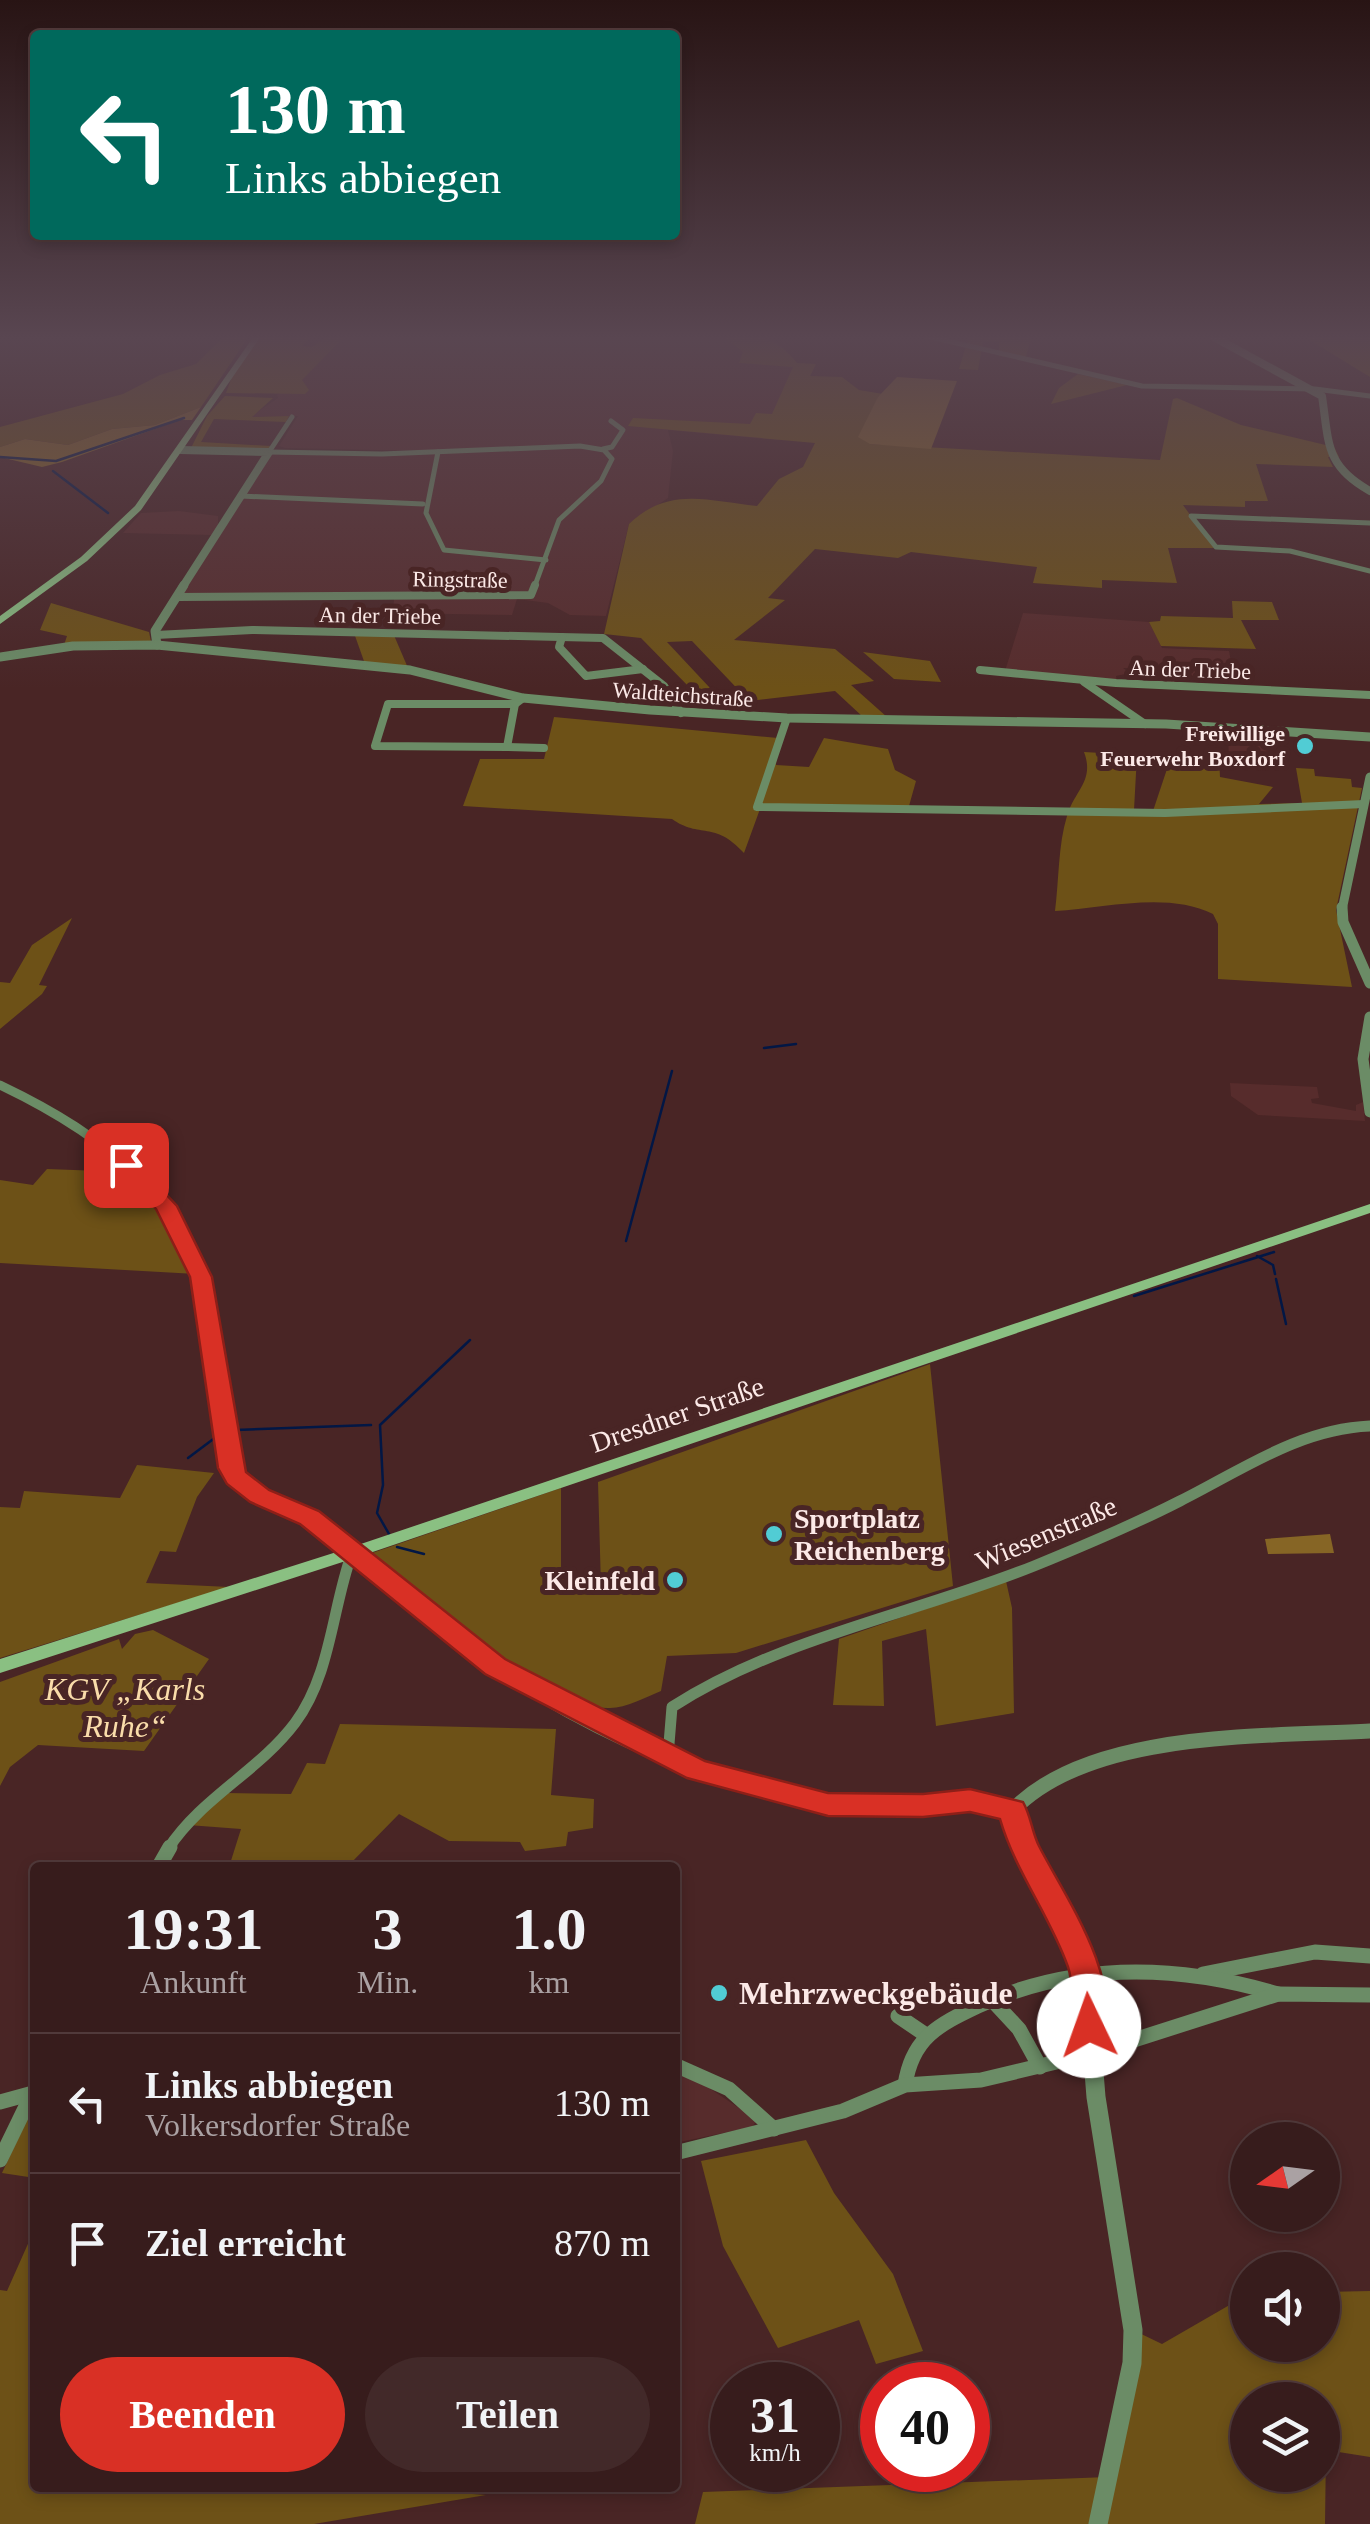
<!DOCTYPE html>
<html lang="de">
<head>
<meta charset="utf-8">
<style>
  body { margin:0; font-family:"Times New Roman",serif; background:#422929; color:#f1f3f6; height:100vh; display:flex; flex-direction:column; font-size:38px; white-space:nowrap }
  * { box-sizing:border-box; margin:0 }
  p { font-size:32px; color:#aaa1a3 }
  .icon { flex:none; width:55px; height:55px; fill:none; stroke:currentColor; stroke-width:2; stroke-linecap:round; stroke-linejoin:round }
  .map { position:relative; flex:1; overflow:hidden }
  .side { position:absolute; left:30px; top:1862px; width:650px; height:630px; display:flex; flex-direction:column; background:#371c1c; border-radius:10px; box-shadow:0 5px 15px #0003,0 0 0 2px #513a3b }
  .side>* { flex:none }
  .banner { position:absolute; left:30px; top:30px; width:650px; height:210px; border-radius:10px; box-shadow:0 5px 15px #0003,0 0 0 2px #513a3b; background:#00695c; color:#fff; overflow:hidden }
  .needle { width:65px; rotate:256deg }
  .buttons { position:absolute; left:1230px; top:2122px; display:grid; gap:20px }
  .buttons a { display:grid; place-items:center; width:110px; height:110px; border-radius:50%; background:#371c1c; box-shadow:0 5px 15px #0003,0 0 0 2px #513a3b; font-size:50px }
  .speed { position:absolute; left:710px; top:2362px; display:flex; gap:20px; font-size:50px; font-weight:700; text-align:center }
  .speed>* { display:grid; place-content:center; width:130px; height:130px; border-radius:50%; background:#371c1c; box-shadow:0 5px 15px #0003,0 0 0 2px #513a3b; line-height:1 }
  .speed small { font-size:25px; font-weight:400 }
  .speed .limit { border:15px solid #d22; background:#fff; color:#111 }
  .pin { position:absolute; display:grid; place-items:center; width:85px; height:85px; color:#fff; margin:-42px; border-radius:20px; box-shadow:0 5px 15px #0006 }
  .me { position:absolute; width:110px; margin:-55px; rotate:357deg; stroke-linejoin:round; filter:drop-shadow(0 0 8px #0008) }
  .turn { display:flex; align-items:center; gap:35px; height:210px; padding:0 30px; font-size:45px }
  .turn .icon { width:130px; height:130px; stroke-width:2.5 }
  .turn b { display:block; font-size:70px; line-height:85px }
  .eta { display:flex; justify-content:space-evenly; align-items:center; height:170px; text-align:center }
  .eta b { font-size:60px; font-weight:600; line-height:70px }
  .cta { display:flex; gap:20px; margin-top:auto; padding:20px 30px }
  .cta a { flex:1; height:115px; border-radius:60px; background:#d93025; color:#fff; font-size:40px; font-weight:600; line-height:115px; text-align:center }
  .cta a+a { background:#422929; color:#f1f3f6 }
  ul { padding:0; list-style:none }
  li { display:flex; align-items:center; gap:30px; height:140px; padding:0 30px; border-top:2px solid #513a3b }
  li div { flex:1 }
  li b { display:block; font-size:38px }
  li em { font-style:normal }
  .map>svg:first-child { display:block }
</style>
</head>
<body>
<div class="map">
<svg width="1370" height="2524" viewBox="0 0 1370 2524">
  <rect width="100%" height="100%" fill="#492525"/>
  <!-- built -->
  <g fill="#572c2c">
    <path d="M 338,336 L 765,336 L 782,345 L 797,363 L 816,364 L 779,440 L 668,430 L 673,451 L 668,498 L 629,524 L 606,616 L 570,615 L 548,603 L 517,599 L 512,615 L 393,613 L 394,599 L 171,599 L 212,535 L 123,533 L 141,513 L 179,511 L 218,516 L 218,526 L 265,453 L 386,455 L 421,451 L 285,448 L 279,446 L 298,416 L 250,417 L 278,398 L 277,395 Z"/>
    <path d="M 1023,613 L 1149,622 L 1162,648 L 1229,651 L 1234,677 L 1177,675 L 1178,685 L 1161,683 L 1159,674 L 1134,673 L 1131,668 L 1123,668 L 1130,673 L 1116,676 L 1117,681 L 1005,671 Z"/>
    <path d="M 1228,730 L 1270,732 L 1271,765 L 1229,765 Z"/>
    <path d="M 1230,1083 L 1317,1087 L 1319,1098 L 1311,1099 L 1312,1103 L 1356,1111 L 1356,1105 L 1363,1102 L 1365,1121 L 1258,1115 L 1231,1096 Z"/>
    <path d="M 675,2075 L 697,2080 L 757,2120 L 752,2127 L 675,2143 Z"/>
  </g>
  <!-- green -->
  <g fill="#6d5117" fill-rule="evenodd">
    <path d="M 224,336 L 249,336 L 201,407 L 155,425 L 112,429 L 68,445 L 25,439 L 0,447 L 0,427 L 123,394 L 160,375 L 196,364 Z"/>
    <path d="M 259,336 L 313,336 L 302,346 L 312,347 L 327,336 L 345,336 L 302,380 L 309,390 L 305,394 L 226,393 L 234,371 Z"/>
    <path d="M 723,336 C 758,336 774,335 797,363 L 816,364 L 810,376 L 842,377 L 859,390 L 883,394 L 878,397 L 870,444 L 1160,460 L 1173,399 L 1177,398 L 1241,425 L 1334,447 L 1339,457 L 1328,457 L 1333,467 L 1256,464 L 1268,501 L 1245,501 L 1245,507 L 1183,505 L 1214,548 L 1168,548 L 1177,583 L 1102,580 L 1102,588 L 1033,583 L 1037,567 L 911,552 L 898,558 L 815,549 L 768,598 L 785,600 L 734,640 L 835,649 L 874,681 L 851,685 L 887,717 L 863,717 L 835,691 L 749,701 L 692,641 L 667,642 L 710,688 L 692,690 L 641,638 L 604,634 L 629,524 C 669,486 707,501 757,506 L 779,479 L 803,467 L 815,443 L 628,426 L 633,418 L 750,424 L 756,413 L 772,414 L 793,367 L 739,363 L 743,352 Z"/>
    <path d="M 969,336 L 1032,336 L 1025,359 L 999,356 L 999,342 L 983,341 L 978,370 L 959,369 Z"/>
    <path d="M 1303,336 L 1346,339 L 1347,336 L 1370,336 L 1370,377 Z"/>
    <path d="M 1078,374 L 1127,385 L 1051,404 L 1059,388 Z"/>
    <path d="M 225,396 L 273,398 L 252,417 L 289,416 L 286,422 L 214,419 L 201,442 L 271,446 L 269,449 L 191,448 L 207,416 Z"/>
    <path d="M 1232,601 L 1272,602 L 1279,620 L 1241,620 L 1256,649 L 1161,646 L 1149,622 L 1160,621 L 1161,616 L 1233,618 Z"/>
    <path d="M 51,603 L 149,632 L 152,646 L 64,645 L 67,636 L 40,630 Z"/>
    <path d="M 354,633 L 393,633 L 408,668 L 365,664 Z"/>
    <path d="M 863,652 L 930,661 L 941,682 L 894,679 Z"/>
    <path d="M 554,717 L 778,738 L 776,765 L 809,767 L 824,738 L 888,749 L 895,770 L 916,781 L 909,806 L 760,809 L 744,853 C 714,820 700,839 672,819 L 463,806 L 480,759 L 544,759 Z"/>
    <path d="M 1084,752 L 1137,755 L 1134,810 L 1153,811 L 1172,754 L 1219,757 L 1220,777 L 1273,787 L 1259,804 L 1302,803 L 1296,768 L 1314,769 L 1315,776 L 1351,779 L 1352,787 L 1362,788 L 1336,910 L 1352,987 L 1218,979 L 1218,924 L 1213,914 C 1168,891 1104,908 1055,911 C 1059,881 1058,845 1067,816 C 1074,791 1095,781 1084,752 Z"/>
    <path d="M 72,918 L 39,985 L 47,986 L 42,994 L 0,1029 L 0,982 L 10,983 L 32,945 Z"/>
    <path d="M 47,1169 L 128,1172 L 161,1206 L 196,1274 L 0,1263 L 0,1180 L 33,1185 Z"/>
    <path d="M 930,1364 L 953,1586 L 736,1653 L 667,1656 L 661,1691 C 646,1697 626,1708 610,1708 C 532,1710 431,1607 372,1560 L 372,1553 L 561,1488 L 561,1570 L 601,1586 L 598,1482 Z"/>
    <path d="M 137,1465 L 214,1473 L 197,1497 L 176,1552 L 160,1551 L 146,1583 L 229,1587 L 0,1658 L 0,1507 L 20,1508 L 24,1491 L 120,1498 Z"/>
    <path d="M 1006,1581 L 1012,1608 L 1014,1713 L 936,1726 L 926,1629 L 882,1641 L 884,1706 L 833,1705 L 839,1639 Z"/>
    <path d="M 153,1630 L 209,1659 L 144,1751 L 38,1745 L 10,1767 L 0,1786 L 0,1682 L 119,1639 L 122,1649 L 135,1634 Z"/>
    <path d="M 340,1724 L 556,1729 L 551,1795 L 594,1799 L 593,1828 L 568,1832 L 566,1846 L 525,1851 L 520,1842 L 449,1841 L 399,1814 L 347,1867 L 229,1867 L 241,1829 L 188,1825 L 226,1793 L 291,1794 L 307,1763 L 325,1764 Z"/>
    <path d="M 35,2106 L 35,2178 L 2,2173 L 30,2113 Z"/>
    <path d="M 806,2140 L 834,2193 L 893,2274 L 923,2351 L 876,2364 L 859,2320 L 778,2348 L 723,2246 L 701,2161 Z"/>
    <path d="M 35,2228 L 35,2488 L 390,2488 L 486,2495 L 314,2524 L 0,2524 L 0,2290 L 7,2291 Z"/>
    <path d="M 1370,2291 L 1370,2457 L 1326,2450 L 1325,2524 L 695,2524 L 703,2492 L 1108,2477 L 1133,2330 L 1162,2344 L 1233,2303 L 1247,2301 L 1248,2345 L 1322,2345 L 1323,2292 ZM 1248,2400 L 1322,2400 L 1322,2475 L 1248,2475 Z"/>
  </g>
  <!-- forest -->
  <g fill="#866525">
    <path d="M 897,377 L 957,381 L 931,449 L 870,444 L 858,437 L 878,397 Z"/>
    <path d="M 201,407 L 192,420 L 180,420 L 62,462 L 42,467 L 0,457 L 0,447 L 25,439 L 68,445 L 112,429 L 155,425 Z"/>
    <path d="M 1330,1534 L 1334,1553 L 1268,1554 L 1265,1539 Z"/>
  </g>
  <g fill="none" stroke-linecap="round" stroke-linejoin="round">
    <!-- stream -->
    <g stroke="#021745" stroke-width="2.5">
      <path d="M 0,457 L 56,461 L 184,418"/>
      <path d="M 53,471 L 108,513"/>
      <path d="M 764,1048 L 796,1044"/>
      <path d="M 626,1241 L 672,1071"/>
      <path d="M 1257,1256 L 1273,1265 L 1275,1274"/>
      <path d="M 1276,1279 L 1286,1324"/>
      <path d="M 1134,1296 L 1274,1252"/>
      <path d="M 236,1430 L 371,1425"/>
      <path d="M 188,1458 L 216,1437"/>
      <path d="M 389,1534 L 377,1513 L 383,1485 L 380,1425 L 470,1340"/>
      <path d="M 397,1547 L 424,1554"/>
    </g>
    <!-- minor-far4 -->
    <g stroke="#6b8c66" stroke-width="5">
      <path d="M 926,336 L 1142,386 L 1315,389 L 1370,396"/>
      <path d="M 603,449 L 612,447 L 623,430 L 611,421"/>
      <path d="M 269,452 L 292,417"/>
      <path d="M 269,452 L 382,454 L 580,446 L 604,450 L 612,459 L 601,481 L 559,520 L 534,588"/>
      <path d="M 438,452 L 426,513 L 444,550 L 546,560"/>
      <path d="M 241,496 L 423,504"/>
      <path d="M 1370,523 L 1191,516 L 1216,547 L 1290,551 L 1370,571"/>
    </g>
    <!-- minor-far3 -->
    <g stroke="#6b8c66" stroke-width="8">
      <path d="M 177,597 L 531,595 L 535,585"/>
      <path d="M 156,635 L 252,630 L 603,638 L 664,686 L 681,713"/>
      <path d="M 562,637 L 559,647 L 586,676 L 643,669"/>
      <path d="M 980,670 L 1116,683 L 1370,695"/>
      <path d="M 1084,682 L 1145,724"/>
      <path d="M 388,704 L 515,704 L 507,747 L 375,746 Z"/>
      <path d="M 515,704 L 523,698"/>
      <path d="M 787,718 L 757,807 L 1165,813 L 1364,804"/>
      <path d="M 507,747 L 544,748"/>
    </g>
    <!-- minor-far2 -->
    <path stroke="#6b8c66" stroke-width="9" d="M 0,1085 C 109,1137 186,1198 211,1322"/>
    <!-- minor-far1 -->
    <g stroke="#6b8c66" stroke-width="11">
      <path d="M 210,1319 L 231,1468 L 238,1478 C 266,1504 305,1514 336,1536 C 383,1571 424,1613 470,1649 C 564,1720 686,1777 801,1800 C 871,1814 949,1791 1013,1810"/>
      <path d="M 668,1756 L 672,1707 C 781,1637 915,1614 1034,1566 C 1083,1546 1133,1525 1180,1501 C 1242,1470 1299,1429 1370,1426"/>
      <path d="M 168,1849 C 201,1798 259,1771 295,1723 C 331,1675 332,1608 352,1553"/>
    </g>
    <!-- minor -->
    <g stroke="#6b8c66" stroke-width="15">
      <path d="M 158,1868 L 170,1847"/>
      <path d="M 1203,1974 L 1315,1952 L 1370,1956"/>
      <path d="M 992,2000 L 1019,2029 L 1040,2067"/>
      <path d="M 898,2016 L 926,2035"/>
      <path d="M 675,2065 L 729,2089 L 774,2129"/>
      <path d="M 905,2085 C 912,2038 938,2025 978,2006 C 1076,1961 1177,1964 1278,1994"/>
      <path d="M 0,2102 L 33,2093"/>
      <path d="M 675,2153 L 843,2111 L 905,2085 L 981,2080 L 1090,2054 L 1278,1994 L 1370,1995"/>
      <path d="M 0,2160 L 32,2094"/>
    </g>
    <!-- tertiary-far4 -->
    <g stroke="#6b8c66" stroke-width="8">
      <path d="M 1212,336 L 1322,396 C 1329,443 1325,466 1370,491"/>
      <path d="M 181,450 L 269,452 L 182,588"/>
    </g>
    <!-- tertiary-far3 -->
    <g stroke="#6b8c66" stroke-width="9">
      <path d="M 157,645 L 155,631 L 184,585"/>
      <path d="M 0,657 L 73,646 L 157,645 L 410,670 L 523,698 L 650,710 L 787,718 L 1166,724 L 1370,737"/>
      <path d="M 1342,910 L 1370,777"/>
    </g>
    <!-- tertiary-far2 -->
    <g stroke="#6b8c66" stroke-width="11">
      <path d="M 1342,907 L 1343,922 L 1370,983"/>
      <path d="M 1370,1017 L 1363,1059 L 1370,1112"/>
    </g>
    <!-- tertiary-far1 -->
    <path stroke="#6b8c66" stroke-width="15" d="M 1025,1849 L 1013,1810 C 1090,1730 1264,1737 1370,1731"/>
    <!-- tertiary -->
    <path stroke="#6b8c66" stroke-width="19" d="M 1024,1847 L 1053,1897 L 1086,1972 L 1096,2097 L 1133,2330 L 1132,2363 L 1098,2524"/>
    <!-- secondary -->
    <g fill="#8ac082" fill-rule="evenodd">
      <path d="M 254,336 L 261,336 L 141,510 L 87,561 L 0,624 L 0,616 L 81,557 L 135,506 Z"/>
      <path d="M 1370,1204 L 1370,1213 L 358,1557 L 0,1673 L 0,1659 L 346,1549 Z"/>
    </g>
  </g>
  <!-- sky -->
  <linearGradient id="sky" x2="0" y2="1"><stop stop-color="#281414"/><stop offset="0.49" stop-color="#594651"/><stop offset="1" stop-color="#594651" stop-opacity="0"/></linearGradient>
  <rect width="1370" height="689" fill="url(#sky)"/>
  <!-- route -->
  <path fill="#d93025" stroke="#8d1f18" stroke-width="2.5" d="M 126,1159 L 134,1160 L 177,1206 L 212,1277 L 246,1472 L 269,1490 L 319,1511 L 505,1659 L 705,1761 L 828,1793 L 923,1794 L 970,1789 L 1023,1802 C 1031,1816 1032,1832 1039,1846 C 1063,1893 1126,1983 1100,2036 L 1089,2040 L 1078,2036 C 1067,2015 1076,1989 1068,1967 C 1050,1916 1015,1871 1000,1819 L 970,1812 L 923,1817 L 828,1816 L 687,1778 L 485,1674 L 300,1524 L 250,1502 L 227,1484 L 218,1468 L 190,1277 L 156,1209 L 115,1165 Z"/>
  <!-- markers -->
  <g fill="#51ccd4" stroke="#492525" stroke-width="4">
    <circle cx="1305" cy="746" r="10"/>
    <circle cx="774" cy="1534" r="10"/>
    <circle cx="675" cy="1580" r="10"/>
    <circle cx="719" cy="1993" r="10"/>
  </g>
  <g text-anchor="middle" stroke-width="10" stroke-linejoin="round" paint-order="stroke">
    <!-- far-street labels -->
    <g font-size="22" fill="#fce9e7" stroke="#492525">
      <text transform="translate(460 579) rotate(1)" y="8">Ringstraße</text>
      <text transform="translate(380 615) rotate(1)" y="8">An der Triebe</text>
      <text transform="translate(1190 669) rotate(2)" y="8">An der Triebe</text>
      <text transform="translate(683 694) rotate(4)" y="8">Waldteichstraße</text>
    </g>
    <!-- far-poi labels -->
    <g font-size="22" font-weight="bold" fill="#fce9e7" stroke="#492525" text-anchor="end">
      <text x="1285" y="741">Freiwillige<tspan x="1285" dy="25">Feuerwehr Boxdorf</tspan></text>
    </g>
    <!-- street labels -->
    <g font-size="28" fill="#fce9e7" stroke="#492525">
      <text transform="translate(677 1414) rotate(-19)" y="10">Dresdner Straße</text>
      <text transform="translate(1046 1533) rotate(-23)" y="10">Wiesenstraße</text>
    </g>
    <!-- poi labels -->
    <g font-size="28" font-weight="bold" fill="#fce9e7" stroke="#492525" text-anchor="start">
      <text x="794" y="1528">Sportplatz<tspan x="794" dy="32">Reichenberg</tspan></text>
      <text x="655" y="1590" text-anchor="end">Kleinfeld</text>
    </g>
    <!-- near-park labels -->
    <g font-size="32" font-style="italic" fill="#f9dcaa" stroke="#492525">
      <text x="125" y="1700">KGV „Karls<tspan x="125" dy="37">Ruhe“</tspan></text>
    </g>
    <!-- near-poi labels -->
    <g font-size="32" font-weight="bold" fill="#fce9e7" stroke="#492525" text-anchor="start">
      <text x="739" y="2004">Mehrzweckgebäude</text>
    </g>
  </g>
</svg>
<div class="buttons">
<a><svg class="needle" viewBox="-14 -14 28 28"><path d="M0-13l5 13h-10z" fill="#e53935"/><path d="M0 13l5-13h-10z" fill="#aaa1a3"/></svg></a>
<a><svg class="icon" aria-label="sound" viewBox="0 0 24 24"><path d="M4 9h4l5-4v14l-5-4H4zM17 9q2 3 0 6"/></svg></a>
<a><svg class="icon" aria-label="layers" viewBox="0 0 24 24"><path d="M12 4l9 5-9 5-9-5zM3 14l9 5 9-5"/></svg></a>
</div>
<div class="speed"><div>31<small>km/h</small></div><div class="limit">40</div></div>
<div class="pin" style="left:126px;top:1165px;background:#d93025"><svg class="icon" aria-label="arrive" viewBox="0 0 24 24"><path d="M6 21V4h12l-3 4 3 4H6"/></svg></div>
<svg class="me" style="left:1089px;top:2026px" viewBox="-20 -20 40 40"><circle r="19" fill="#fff"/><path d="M0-13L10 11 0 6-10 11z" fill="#d93025"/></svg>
<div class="banner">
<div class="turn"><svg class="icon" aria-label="left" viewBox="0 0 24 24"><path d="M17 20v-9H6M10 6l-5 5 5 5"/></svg><div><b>130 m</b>Links abbiegen</div></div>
</div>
<section class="side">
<div class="eta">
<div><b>19:31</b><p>Ankunft</p></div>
<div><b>3</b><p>Min.</p></div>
<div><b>1.0</b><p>km</p></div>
</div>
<ul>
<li><svg class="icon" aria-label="left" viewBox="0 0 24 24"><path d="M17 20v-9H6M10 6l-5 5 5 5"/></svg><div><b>Links abbiegen</b><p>Volkersdorfer Straße</p></div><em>130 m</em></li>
<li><svg class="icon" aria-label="arrive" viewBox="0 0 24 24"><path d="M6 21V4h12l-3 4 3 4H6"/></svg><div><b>Ziel erreicht</b></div><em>870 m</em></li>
</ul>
<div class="cta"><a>Beenden</a><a>Teilen</a></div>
</section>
</div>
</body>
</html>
